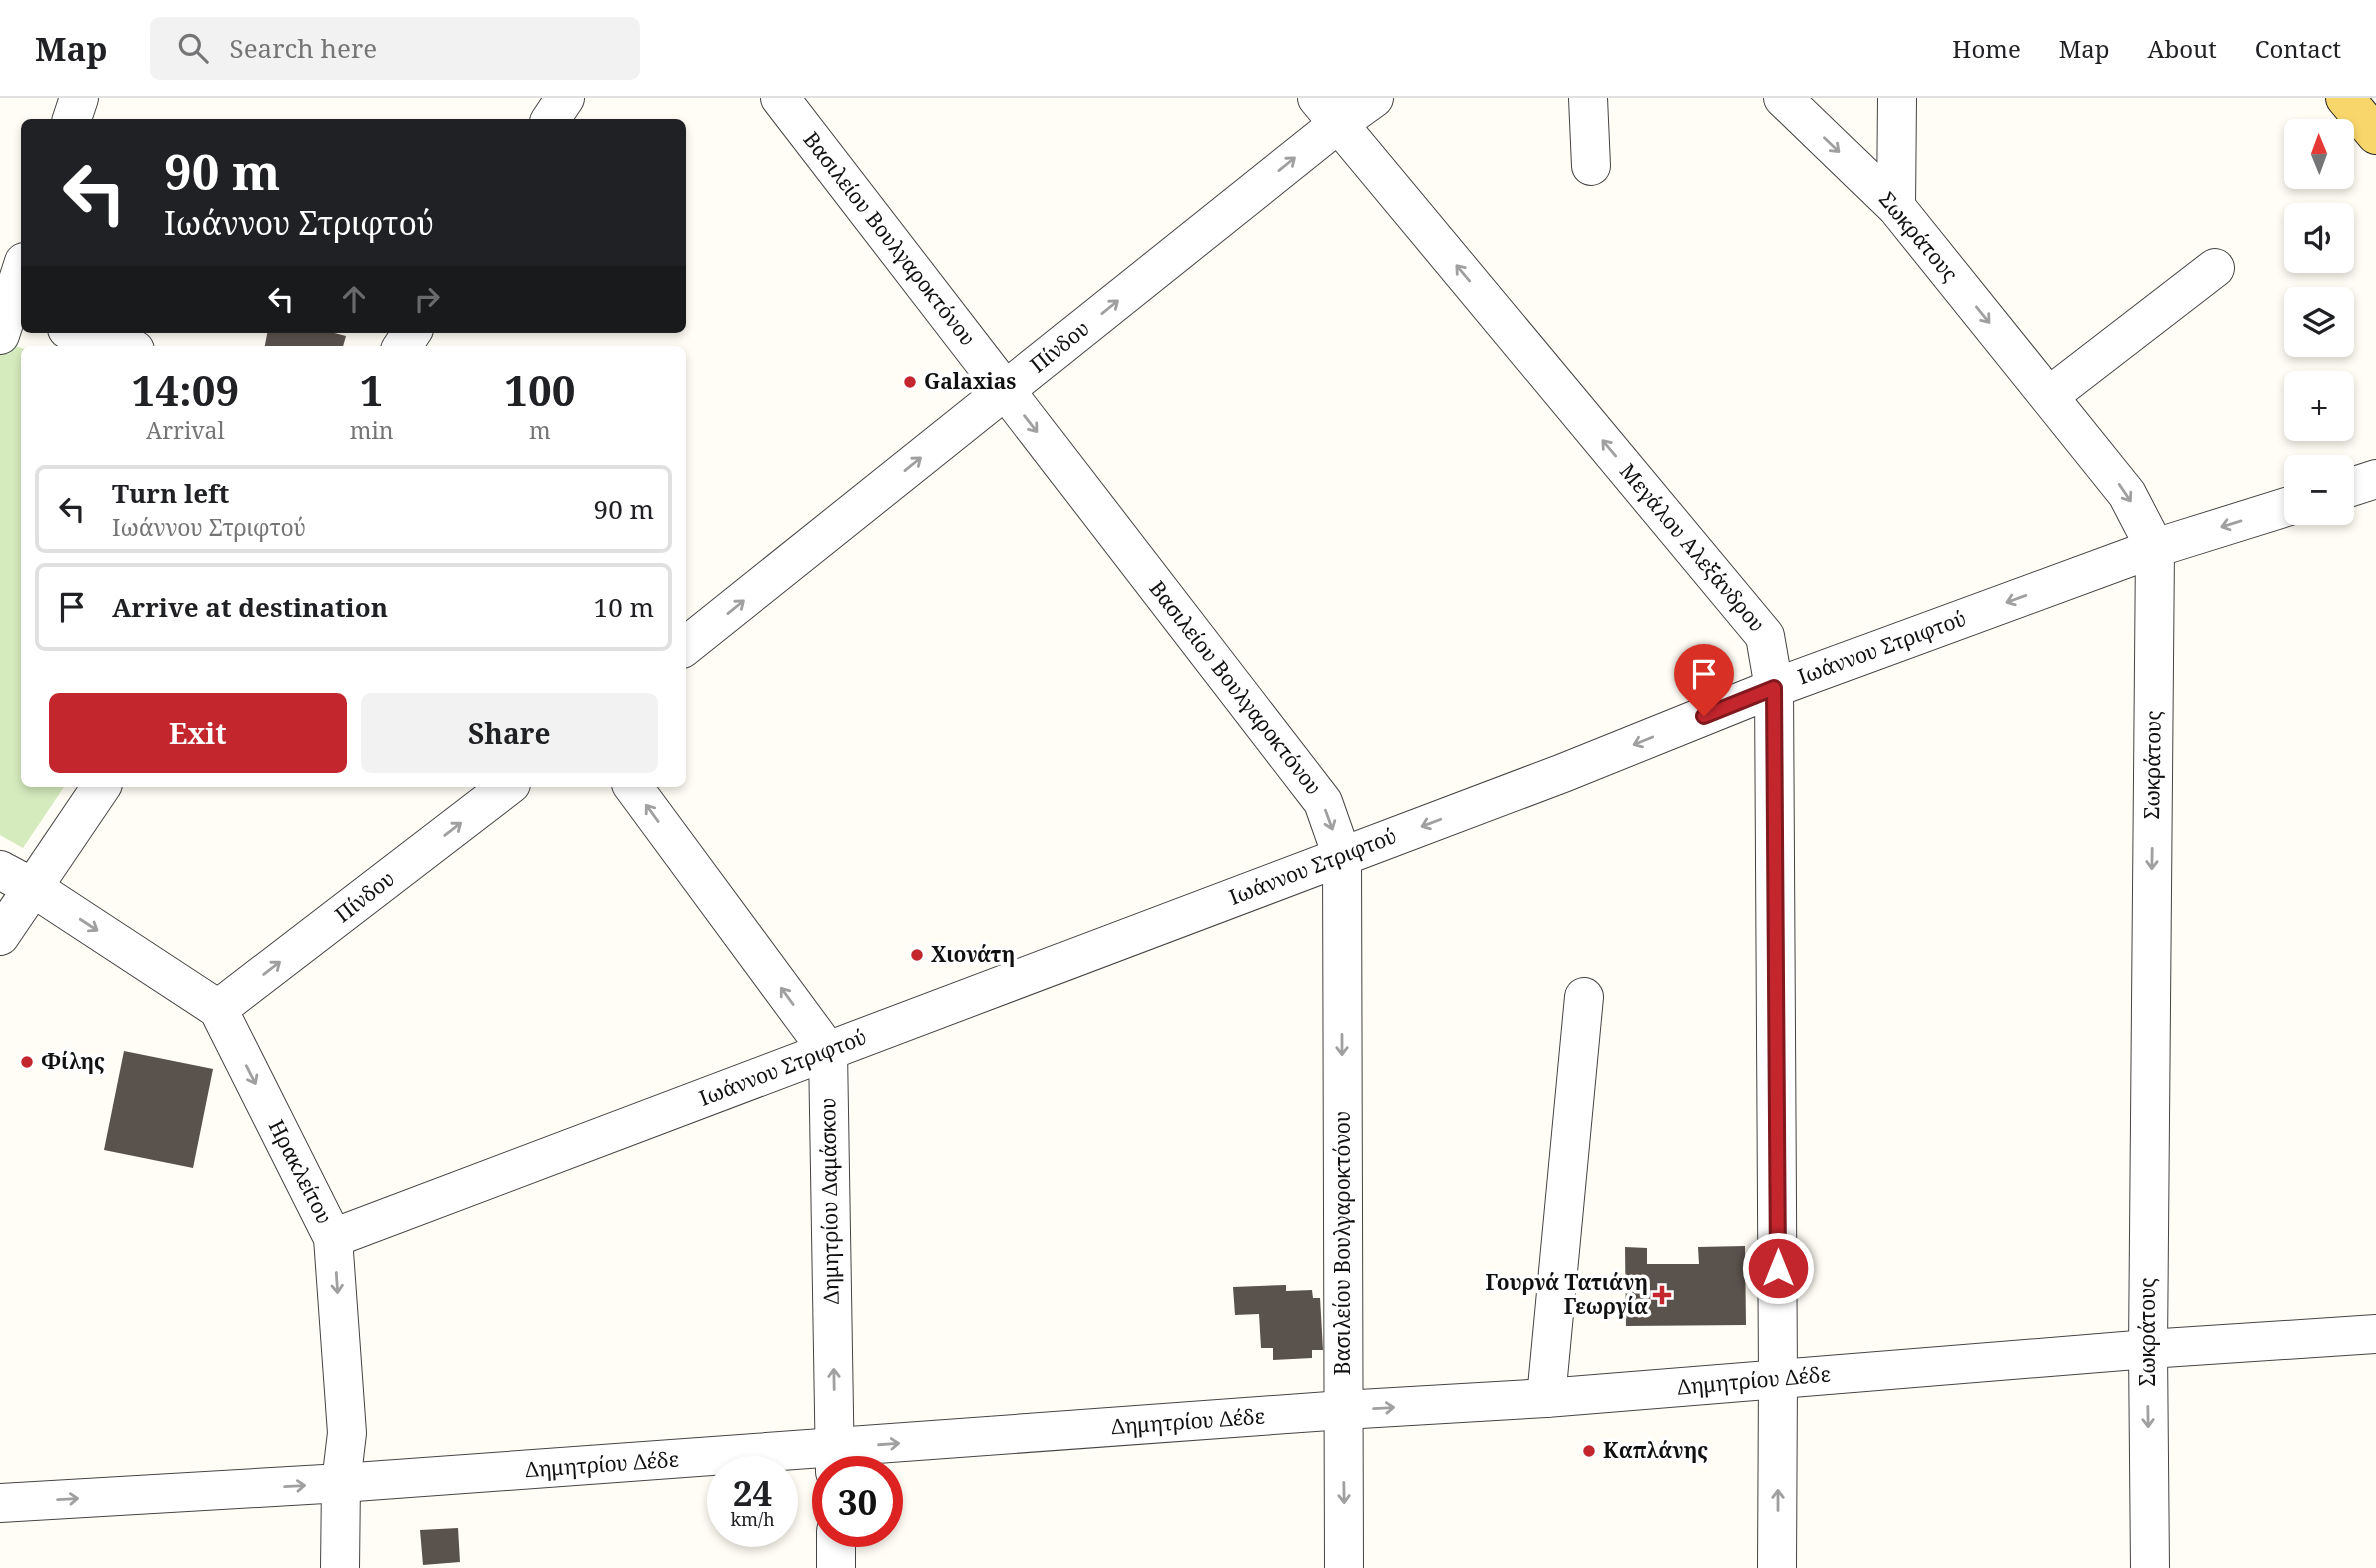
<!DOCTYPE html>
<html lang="en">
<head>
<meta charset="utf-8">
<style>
  body { margin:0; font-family:"Noto Serif",serif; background:#f2f2f2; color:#202124; height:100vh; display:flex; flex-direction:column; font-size:26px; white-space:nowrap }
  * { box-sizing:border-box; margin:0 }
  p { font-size:23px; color:#757577 }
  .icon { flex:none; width:38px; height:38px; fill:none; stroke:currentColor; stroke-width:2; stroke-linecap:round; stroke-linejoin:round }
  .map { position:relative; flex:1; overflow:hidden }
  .details { position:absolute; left:21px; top:248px; width:665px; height:441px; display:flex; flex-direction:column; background:#fff; border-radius:10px; box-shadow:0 4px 10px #0003 }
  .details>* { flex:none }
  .banner { position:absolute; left:21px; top:21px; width:665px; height:214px; border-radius:10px; box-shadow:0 4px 10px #0003; background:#202124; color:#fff; overflow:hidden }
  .needle { width:46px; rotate:359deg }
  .controls { position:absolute; left:2284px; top:21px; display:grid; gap:14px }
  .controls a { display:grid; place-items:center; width:70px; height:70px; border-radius:10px; background:#fff; box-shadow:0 4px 10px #0003; font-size:35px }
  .speed { position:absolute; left:707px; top:1358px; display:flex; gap:14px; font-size:35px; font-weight:700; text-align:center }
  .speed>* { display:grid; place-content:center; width:91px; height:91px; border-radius:50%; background:#fff; box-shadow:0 4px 10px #0003; line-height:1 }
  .speed small { font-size:18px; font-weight:400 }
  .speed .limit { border:10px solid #d22; background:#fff; color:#111 }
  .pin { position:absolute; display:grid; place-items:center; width:60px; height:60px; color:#fff; margin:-72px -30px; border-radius:50% 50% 50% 0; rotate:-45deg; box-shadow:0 0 7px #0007 }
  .pin .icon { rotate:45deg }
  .me { position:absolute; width:77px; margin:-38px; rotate:0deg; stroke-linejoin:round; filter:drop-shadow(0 0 5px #0008) }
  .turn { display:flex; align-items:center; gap:24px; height:147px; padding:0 28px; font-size:32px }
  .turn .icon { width:91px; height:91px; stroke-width:2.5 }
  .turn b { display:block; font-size:49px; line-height:60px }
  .lanes { display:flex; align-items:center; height:66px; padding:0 28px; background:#0003; justify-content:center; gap:35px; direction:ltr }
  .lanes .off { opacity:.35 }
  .eta { display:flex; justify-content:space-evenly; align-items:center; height:119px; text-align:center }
  .eta b { font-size:42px; font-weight:700; line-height:49px }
  .action { display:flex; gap:14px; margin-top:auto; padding:14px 28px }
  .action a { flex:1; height:80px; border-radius:10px; background:#c4262e; color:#fff; font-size:28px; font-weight:700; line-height:80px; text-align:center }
  .action a+a { background:#f2f2f2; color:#202124 }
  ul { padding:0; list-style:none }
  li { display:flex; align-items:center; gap:21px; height:88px; margin:0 14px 10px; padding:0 14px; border:4px solid #e0e0e0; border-radius:10px }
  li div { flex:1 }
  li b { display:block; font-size:26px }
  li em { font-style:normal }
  header { display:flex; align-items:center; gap:42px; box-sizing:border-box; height:98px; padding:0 35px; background:#fff; border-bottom:2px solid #e0e0e0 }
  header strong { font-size:33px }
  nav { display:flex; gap:38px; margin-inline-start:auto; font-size:24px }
  .search { width:490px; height:63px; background:#f2f2f2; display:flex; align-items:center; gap:18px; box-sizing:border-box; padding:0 24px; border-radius:10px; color:#757577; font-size:26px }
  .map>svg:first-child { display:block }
</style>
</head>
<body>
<header>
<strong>Map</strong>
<div class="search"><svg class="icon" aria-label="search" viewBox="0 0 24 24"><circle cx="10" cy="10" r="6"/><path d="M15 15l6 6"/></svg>Search here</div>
<nav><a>Home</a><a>Map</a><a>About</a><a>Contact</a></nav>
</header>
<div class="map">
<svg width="2376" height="1470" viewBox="0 0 2376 1470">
  <rect width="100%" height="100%" fill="#fffdf5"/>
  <!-- green -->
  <path fill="#d5ebbd" d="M 0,243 L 28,252 L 24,252 L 24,686 L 66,686 L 23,750 L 0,737 Z"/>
  <!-- building -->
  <g fill="#5a524d">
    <path d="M 268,231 L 319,231 L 346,238 L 342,252 L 264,252 Z"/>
    <path d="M 124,953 L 213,971 L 193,1070 L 104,1052 Z"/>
    <path d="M 1745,1148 L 1746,1227 L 1626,1228 L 1625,1149 L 1647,1150 L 1647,1166 L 1699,1166 L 1698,1149 Z"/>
    <path d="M 1286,1187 L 1286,1193 L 1312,1192 L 1313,1200 L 1320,1200 L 1323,1252 L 1312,1252 L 1312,1260 L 1273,1262 L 1273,1250 L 1261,1250 L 1259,1216 L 1235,1217 L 1233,1189 Z"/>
    <path d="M 458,1430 L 460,1464 L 423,1467 L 420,1432 Z"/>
  </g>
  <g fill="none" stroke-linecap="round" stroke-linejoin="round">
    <!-- minor casing -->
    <g stroke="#444" stroke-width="40">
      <g id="minor">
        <path d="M 780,0 L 1323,704 L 1342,758 L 1344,1470"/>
        <path d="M 1317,0 L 1765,538 L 1774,590 L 1778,1280 L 1777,1470"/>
        <path d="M 1588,0 L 1591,68"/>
        <path d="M 1783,0 L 1896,109 L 2127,396 L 2155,450 L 2148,1251 L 2150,1470"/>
        <path d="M 71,24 L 79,0"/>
        <path d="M 549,24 L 565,0"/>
        <path d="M 1896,109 L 1897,0"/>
        <path d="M 67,231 L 135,252"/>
        <path d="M 0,237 L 24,164"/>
        <path d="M 400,252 L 414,231"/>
        <path d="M 2049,298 L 2215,170"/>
        <path d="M 2342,392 L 2376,381"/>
        <path d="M 682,551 L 1338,26 L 1374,0"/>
        <path d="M 631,686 L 828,953 L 835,1374"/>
        <path d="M 0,772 L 32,789 L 218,911 L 333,1140 L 347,1335 L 341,1385 L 340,1470"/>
        <path d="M 0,838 L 103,686"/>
        <path d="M 218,911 L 511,686"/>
        <path d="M 333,1140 L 1563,675 L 1774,590 L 2155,450 L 2296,406"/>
        <path d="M 1546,1300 L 1584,899"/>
        <path d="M 0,1405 L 341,1385 L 1343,1312 L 1546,1300 L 2148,1251 L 2376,1236"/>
        <path d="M 836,1433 L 836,1470"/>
      </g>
    </g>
    <!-- major casing -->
    <g stroke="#222" stroke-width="40">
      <path id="major" d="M 2345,0 L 2376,37"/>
    </g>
    <!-- minor -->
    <use href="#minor" stroke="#fff" stroke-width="38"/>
    <!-- major -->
    <use href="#major" stroke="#f9d66b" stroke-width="38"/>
  </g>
  <!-- one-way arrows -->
  <defs><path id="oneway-shaft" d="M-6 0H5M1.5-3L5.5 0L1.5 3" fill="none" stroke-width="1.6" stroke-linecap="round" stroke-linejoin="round" transform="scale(1.75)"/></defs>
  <g stroke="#a0a0a0">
    <use href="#oneway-shaft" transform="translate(1832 47) rotate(44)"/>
    <use href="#oneway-shaft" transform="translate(1287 66) rotate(-39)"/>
    <use href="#oneway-shaft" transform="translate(1463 175) rotate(-130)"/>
    <use href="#oneway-shaft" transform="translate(1110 209) rotate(-39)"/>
    <use href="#oneway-shaft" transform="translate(1983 217) rotate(51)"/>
    <use href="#oneway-shaft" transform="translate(1031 326) rotate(52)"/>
    <use href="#oneway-shaft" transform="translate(1609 350) rotate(-130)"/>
    <use href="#oneway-shaft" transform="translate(913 366) rotate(-39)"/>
    <use href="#oneway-shaft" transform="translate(2125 395) rotate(56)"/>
    <use href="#oneway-shaft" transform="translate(2231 426) rotate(163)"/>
    <use href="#oneway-shaft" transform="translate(2016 501) rotate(160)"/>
    <use href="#oneway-shaft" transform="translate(736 509) rotate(-39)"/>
    <use href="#oneway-shaft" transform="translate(1643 643) rotate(158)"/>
    <use href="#oneway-shaft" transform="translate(652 715) rotate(-126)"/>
    <use href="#oneway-shaft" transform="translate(1329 722) rotate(70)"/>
    <use href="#oneway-shaft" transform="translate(1431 725) rotate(159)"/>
    <use href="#oneway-shaft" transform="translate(453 731) rotate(-38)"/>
    <use href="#oneway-shaft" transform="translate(2152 761) rotate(91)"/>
    <use href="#oneway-shaft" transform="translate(89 827) rotate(33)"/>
    <use href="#oneway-shaft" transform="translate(272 870) rotate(-38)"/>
    <use href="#oneway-shaft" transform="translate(787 898) rotate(-126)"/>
    <use href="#oneway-shaft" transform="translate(1342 947) rotate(90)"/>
    <use href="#oneway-shaft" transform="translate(251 977) rotate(63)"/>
    <use href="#oneway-shaft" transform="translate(337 1185) rotate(86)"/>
    <use href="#oneway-shaft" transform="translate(834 1281) rotate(-91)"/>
    <use href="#oneway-shaft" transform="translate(1384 1310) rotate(-3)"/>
    <use href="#oneway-shaft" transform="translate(2148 1319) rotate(89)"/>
    <use href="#oneway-shaft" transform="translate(889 1346) rotate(-4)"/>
    <use href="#oneway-shaft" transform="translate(295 1388) rotate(-3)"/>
    <use href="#oneway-shaft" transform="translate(1344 1395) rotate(89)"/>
    <use href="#oneway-shaft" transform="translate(68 1401) rotate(-3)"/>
    <use href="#oneway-shaft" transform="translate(1778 1402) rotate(-90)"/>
  </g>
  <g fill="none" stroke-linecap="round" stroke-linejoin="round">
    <!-- route casing -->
    <g stroke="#7f191e" stroke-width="18">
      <path id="route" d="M 1704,618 L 1774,590 L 1778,1170"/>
    </g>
    <!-- route -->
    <use href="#route" stroke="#c4262e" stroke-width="12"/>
  </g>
  <!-- markers -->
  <g fill="#c4262e" stroke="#fff" stroke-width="2.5">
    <circle cx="910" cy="284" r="7"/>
    <circle cx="917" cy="857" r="7"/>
    <circle cx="27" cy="964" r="7"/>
    <path d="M1658.5 1186.5h7v7h7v7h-7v7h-7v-7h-7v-7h7z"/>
    <circle cx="1589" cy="1353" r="7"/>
  </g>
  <g text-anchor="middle" stroke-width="7" stroke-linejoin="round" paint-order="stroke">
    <!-- street labels -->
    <g font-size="21" fill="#111" stroke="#fff">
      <text transform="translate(1918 139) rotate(50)" y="7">Σωκράτους</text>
      <text transform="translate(889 141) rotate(52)" y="7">Βασιλείου Βουλγαροκτόνου</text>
      <text transform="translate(1060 249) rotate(-39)" y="7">Πίνδου</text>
      <text transform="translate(1692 450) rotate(50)" y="7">Μεγάλου Αλεξάνδρου</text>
      <text transform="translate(1882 550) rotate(-20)" y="7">Ιωάννου Στριφτού</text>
      <text transform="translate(1235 590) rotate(52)" y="7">Βασιλείου Βουλγαροκτόνου</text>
      <text transform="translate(2153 667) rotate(-89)" y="7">Σωκράτους</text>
      <text transform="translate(1313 769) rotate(-21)" y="7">Ιωάννου Στριφτού</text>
      <text transform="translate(365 799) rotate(-38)" y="7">Πίνδου</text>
      <text transform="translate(783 970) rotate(-21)" y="7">Ιωάννου Στριφτού</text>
      <text transform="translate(300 1074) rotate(63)" y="7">Ηρακλείτου</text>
      <text transform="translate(830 1103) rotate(-91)" y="7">Δημητρίου Δαμάσκου</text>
      <text transform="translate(1343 1145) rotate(-90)" y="7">Βασιλείου Βουλγαροκτόνου</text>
      <text transform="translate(2148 1234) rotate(-90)" y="7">Σωκράτους</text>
      <text transform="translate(1754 1283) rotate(-5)" y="7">Δημητρίου Δέδε</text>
      <text transform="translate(1188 1324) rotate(-4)" y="7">Δημητρίου Δέδε</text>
      <text transform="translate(602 1367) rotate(-4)" y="7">Δημητρίου Δέδε</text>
    </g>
    <!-- poi labels -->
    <g font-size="21" font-weight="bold" fill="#111" stroke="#fff" text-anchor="start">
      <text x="924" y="291">Galaxias</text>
      <text x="931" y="864">Χιονάτη</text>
      <text x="41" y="971">Φίλης</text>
      <text x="1648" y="1192" text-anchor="end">Γουρνά Τατιάνη<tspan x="1648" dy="24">Γεωργία</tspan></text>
      <text x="1603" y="1360">Καπλάνης</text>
    </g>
  </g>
</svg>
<div class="controls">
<a><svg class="needle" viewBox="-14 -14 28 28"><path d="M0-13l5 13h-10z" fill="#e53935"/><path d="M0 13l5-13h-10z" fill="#757577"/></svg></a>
<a><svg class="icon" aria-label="sound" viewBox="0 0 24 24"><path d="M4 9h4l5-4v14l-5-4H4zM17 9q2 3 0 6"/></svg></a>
<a><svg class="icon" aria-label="layers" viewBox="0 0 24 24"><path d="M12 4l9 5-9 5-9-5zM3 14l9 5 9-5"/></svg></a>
<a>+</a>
<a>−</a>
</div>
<div class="speed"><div>24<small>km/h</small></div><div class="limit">30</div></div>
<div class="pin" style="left:1704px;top:618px;background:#d93025"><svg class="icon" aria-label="arrive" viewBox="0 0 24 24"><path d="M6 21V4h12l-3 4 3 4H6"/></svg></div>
<svg class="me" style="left:1778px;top:1170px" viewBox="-20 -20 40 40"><circle r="17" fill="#c4262e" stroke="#fff" stroke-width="3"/><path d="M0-11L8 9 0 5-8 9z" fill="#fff"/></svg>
<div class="banner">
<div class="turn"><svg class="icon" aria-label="left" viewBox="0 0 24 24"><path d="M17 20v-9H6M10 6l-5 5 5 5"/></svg><div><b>90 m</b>Ιωάννου Στριφτού</div></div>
<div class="lanes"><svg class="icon" aria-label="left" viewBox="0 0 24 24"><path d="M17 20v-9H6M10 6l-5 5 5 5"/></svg><svg class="icon off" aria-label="ahead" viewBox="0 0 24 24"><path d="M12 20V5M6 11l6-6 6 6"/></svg><svg class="icon off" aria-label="right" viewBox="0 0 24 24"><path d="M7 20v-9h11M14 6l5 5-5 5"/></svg></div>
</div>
<section class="details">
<div class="eta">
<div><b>14:09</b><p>Arrival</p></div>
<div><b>1</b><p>min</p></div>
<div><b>100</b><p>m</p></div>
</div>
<ul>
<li><svg class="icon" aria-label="left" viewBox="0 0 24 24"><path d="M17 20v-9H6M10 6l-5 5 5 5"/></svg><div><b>Turn left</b><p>Ιωάννου Στριφτού</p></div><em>90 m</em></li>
<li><svg class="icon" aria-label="arrive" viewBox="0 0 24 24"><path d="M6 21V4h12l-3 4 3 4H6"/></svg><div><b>Arrive at destination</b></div><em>10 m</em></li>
</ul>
<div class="action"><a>Exit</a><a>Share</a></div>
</section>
</div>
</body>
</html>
